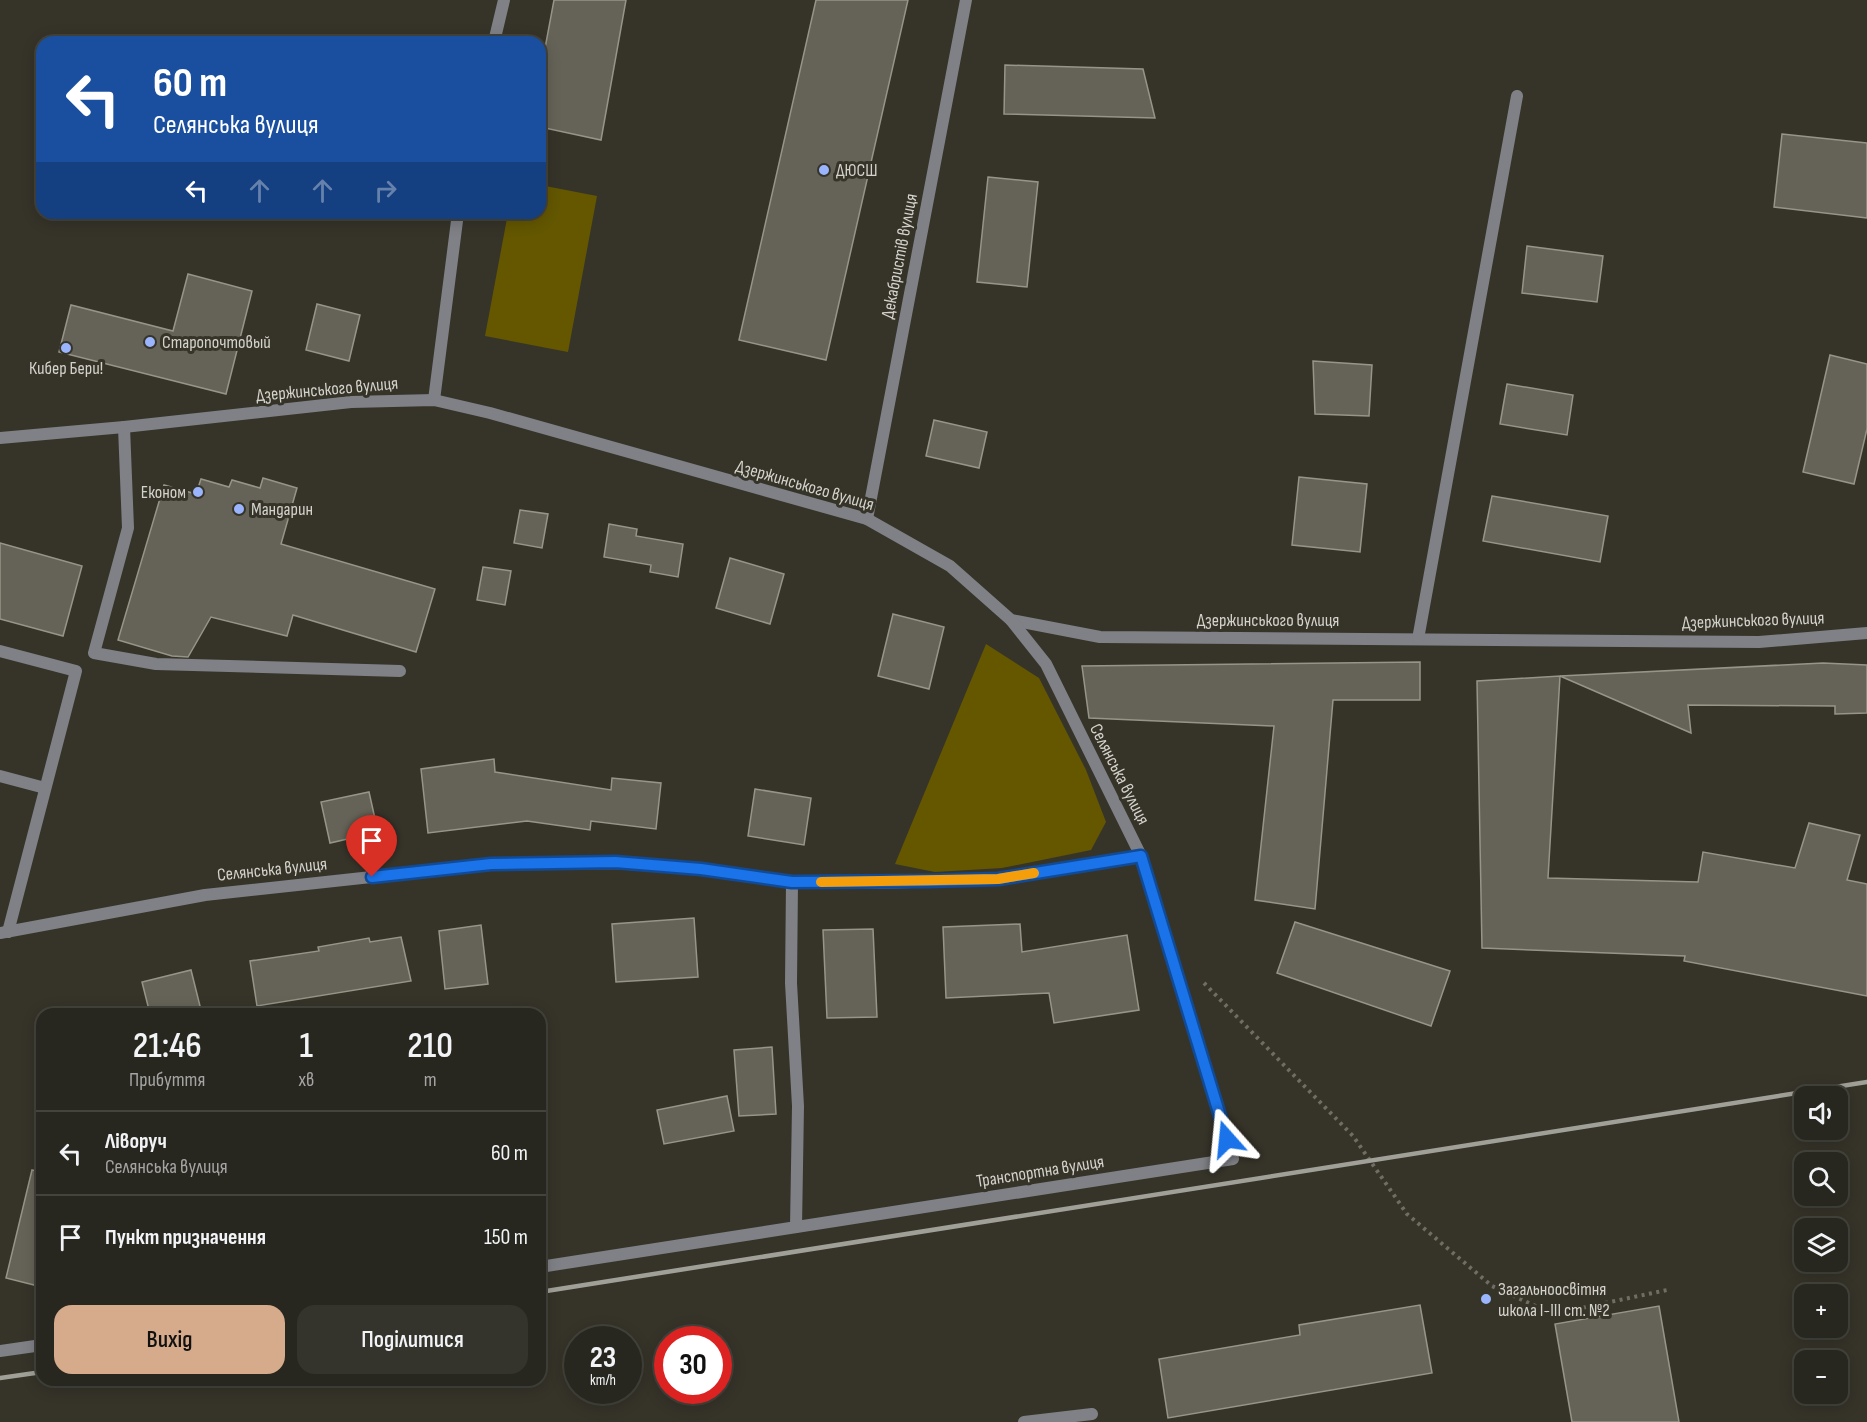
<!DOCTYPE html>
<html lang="uk">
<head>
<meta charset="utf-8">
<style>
  body { margin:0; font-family:"Sofia Sans Condensed",sans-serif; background:#34332c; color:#f1f3f6; height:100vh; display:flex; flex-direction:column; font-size:22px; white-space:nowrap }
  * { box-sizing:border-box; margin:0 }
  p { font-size:20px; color:#a5a5a4 }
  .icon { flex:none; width:33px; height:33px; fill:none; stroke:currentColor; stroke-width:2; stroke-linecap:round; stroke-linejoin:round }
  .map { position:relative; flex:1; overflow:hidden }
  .drawer { position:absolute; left:36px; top:1008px; width:510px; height:378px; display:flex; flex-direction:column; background:#28271f; border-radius:18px; box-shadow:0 3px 15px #0003,0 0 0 2px #44443d }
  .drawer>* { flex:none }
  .hud { position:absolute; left:36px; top:36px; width:510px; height:183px; border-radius:18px; box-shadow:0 3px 15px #0003,0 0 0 2px #44443d; background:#1a4fa0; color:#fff; overflow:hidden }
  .buttons { position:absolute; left:1794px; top:1086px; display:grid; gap:12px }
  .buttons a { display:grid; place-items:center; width:54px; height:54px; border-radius:12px; background:#28271f; box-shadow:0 3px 15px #0003,0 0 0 2px #44443d; font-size:30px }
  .speed { position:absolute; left:564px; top:1326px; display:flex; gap:12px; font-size:30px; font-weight:700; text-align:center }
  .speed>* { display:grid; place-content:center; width:78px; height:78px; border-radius:50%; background:#28271f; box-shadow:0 3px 15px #0003,0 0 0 2px #44443d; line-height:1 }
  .speed small { font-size:15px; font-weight:400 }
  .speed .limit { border:9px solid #d22; background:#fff; color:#111 }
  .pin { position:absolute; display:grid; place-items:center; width:51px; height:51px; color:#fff; margin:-62px -26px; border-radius:50% 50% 50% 0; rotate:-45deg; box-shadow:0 0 6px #0007 }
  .pin .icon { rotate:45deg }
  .me { position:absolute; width:66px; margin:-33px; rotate:342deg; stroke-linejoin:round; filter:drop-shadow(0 0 4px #0008) }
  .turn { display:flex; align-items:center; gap:21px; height:126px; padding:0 18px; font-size:27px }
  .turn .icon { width:78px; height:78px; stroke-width:2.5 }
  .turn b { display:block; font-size:42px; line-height:51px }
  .lanes { display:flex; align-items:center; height:57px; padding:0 18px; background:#0003; justify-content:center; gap:30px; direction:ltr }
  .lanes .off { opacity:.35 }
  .eta { display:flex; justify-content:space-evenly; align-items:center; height:102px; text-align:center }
  .eta b { font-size:36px; font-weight:600; line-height:42px }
  .action { display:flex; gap:12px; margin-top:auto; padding:12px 18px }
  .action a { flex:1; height:69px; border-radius:18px; background:#d6ab8b; color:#111; font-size:24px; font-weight:600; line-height:69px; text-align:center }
  .action a+a { background:#34332c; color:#f1f3f6 }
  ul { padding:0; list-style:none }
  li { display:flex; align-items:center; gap:18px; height:84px; padding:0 18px; border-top:2px solid #44443d }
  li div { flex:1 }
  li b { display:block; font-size:22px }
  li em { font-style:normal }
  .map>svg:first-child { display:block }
</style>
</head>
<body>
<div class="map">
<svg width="1867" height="1422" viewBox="0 0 1867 1422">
  <rect width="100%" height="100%" fill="#363429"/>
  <!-- green -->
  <g fill="#645700">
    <path d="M 540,185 L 597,196 L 568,352 L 485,336 L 508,213 L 540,213 Z"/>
    <path d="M 986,644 L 1039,678 L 1086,770 L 1106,822 L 1091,850 L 1002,868 L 935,872 L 895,864 Z"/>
  </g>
  <!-- building -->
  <g fill="#656357" stroke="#979588" stroke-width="1.5">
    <path d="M 554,0 L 626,0 L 601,140 L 540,127 L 540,75 Z"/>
    <path d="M 816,0 L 908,0 L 826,360 L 739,340 Z"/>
    <path d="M 1005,65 L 1143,69 L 1155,118 L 1004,114 Z"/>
    <path d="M 1782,134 L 1867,143 L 1867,218 L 1774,207 Z"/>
    <path d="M 988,177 L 1038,182 L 1027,287 L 977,282 Z"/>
    <path d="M 1527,246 L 1603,256 L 1597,302 L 1522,293 Z"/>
    <path d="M 188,274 L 252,291 L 226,394 L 59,352 L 71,305 L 173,331 Z"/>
    <path d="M 317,304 L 360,315 L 349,361 L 306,350 Z"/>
    <path d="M 1830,355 L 1867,364 L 1867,429 L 1854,484 L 1803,472 Z"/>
    <path d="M 1313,361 L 1372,365 L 1369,416 L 1315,414 Z"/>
    <path d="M 1507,384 L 1573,395 L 1567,435 L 1500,424 Z"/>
    <path d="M 934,420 L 987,432 L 979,468 L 926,456 Z"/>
    <path d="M 1299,477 L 1367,484 L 1360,552 L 1292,545 Z"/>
    <path d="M 263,478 L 297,488 L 281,544 L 435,589 L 416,652 L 293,615 L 287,636 L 211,617 L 188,657 L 172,656 L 118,640 L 164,485 L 196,494 L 201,479 L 229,487 L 232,480 L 260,488 Z"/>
    <path d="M 1492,496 L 1608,516 L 1600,562 L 1483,541 Z"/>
    <path d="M 520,510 L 548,514 L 542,548 L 514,543 Z"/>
    <path d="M 609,524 L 637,529 L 636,536 L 683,544 L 678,577 L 650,572 L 651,565 L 604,557 Z"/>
    <path d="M 0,543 L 82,566 L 63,636 L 0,619 Z"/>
    <path d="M 730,558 L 784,574 L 770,624 L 716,608 Z"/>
    <path d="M 483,567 L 511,571 L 505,605 L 477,600 Z"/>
    <path d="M 893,614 L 944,627 L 929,689 L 878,676 Z"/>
    <path d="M 1420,662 L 1420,700 L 1333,700 L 1315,909 L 1255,900 L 1274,726 L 1089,718 L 1082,666 Z"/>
    <path d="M 1823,663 L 1867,665 L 1867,713 L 1835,714 L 1835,706 L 1688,705 L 1691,733 L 1560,676 Z"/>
    <path d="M 1560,676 L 1548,878 L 1698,882 L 1703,852 L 1795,868 L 1809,823 L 1860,835 L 1847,880 L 1867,884 L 1867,996 L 1684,961 L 1685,956 L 1482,948 L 1477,681 Z"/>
    <path d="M 494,759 L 495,772 L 611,790 L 612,778 L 661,783 L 656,829 L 591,821 L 590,830 L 527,821 L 428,833 L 421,769 Z"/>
    <path d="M 755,789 L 811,798 L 804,845 L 748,836 Z"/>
    <path d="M 369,792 L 378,832 L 330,843 L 321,802 Z"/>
    <path d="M 694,918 L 698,977 L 616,982 L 612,924 Z"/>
    <path d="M 1295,922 L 1450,971 L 1431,1026 L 1277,973 Z"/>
    <path d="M 1020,924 L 1022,952 L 1127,935 L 1139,1010 L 1054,1023 L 1049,993 L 946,998 L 943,927 Z"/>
    <path d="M 481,925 L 488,984 L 445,989 L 439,931 Z"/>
    <path d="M 873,929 L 877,1017 L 827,1018 L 823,930 Z"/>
    <path d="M 401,937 L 411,981 L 257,1006 L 250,961 L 319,951 L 318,947 L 369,938 L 370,942 Z"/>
    <path d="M 191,970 L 202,1014 L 150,1014 L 142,982 Z"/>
    <path d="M 772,1047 L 776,1114 L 739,1116 L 734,1050 Z"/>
    <path d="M 727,1096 L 734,1131 L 664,1144 L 657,1110 Z"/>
    <path d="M 32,1170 L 42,1172 L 42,1287 L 6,1278 Z"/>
    <path d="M 1420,1305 L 1432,1373 L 1168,1418 L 1159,1359 L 1300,1335 L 1299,1325 Z"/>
    <path d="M 1659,1306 L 1679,1422 L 1572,1422 L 1555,1324 Z"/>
  </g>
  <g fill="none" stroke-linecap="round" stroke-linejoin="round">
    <!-- path -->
    <path stroke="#706e64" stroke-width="4" stroke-dasharray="3 4.5" stroke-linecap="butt" d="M 1204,983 L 1353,1136 L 1407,1214 L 1492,1286 L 1553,1314 L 1667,1290"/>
    <!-- service -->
    <g stroke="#7f8186" stroke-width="12">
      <path d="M 494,42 L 504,0"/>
      <path d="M 434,400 L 458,213"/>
      <path d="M 124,427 L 128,528 L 94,653 L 156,664 L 400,671"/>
      <path d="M 0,651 L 76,671 L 8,932"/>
      <path d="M 0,776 L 45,788"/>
    </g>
    <!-- minor -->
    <g stroke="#7f8186" stroke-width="12">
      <path d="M 0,438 L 124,427 L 351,402 L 434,400 L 490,413 L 867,519 L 950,566 L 1011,620 L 1100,637 L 1759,642 L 1867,633"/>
      <path d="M 867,519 L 966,0"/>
      <path d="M 1418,639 L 1517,96"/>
      <path d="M 792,882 L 791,983 L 798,1106 L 796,1227"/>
      <path d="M 0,933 L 205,895 L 491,864 L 615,863 L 701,869 L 792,882 L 882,883 L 998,879 L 1141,856 L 1046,664 L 1011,620"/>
      <path d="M 540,1267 L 1233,1159 L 1141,856"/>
      <path d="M 0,1351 L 42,1345"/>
      <path d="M 1024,1422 L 1092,1414"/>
    </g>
    <!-- rail -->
    <g stroke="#a1a098" stroke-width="4.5">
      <path d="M 540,1292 L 1867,1082"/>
      <path d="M 0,1378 L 42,1372"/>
    </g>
  </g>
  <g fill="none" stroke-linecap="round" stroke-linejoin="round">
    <!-- route casing -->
    <g stroke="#114b97" stroke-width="15">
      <path id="route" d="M 372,877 L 491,864 L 615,862 L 701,869 L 792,882 L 928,881 L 998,879 L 1141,856 L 1227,1139"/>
    </g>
    <!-- route -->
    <use href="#route" stroke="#1a73e8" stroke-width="10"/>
    <!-- slow -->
    <path stroke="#f59e0b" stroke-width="10" d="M 821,882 L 998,879 L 1034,873"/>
  </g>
  <!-- markers -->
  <g fill="#9ab5fd" stroke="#363429" stroke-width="2">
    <circle cx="824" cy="170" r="6"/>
    <circle cx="150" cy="342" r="6"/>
    <circle cx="66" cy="348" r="6"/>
    <circle cx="198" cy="492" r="6"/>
    <circle cx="239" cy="509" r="6"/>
    <circle cx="1486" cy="1299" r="6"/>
  </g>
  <g text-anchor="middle" stroke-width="6" stroke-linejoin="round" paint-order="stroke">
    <!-- poi labels -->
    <g font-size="18" fill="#d3d2cb" stroke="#363429" text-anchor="start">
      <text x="836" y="176">ДЮСШ</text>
      <text x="162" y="348">Старопочтовый</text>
      <text x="66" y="374" text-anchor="middle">Кибер Бери!</text>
      <text x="186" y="498" text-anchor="end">Економ</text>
      <text x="251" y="515">Мандарин</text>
      <text x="1498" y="1295">Загальноосвітня<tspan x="1498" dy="21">школа І-ІІІ ст. №2</tspan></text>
    </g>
    <!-- street labels -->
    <g font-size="18" fill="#d3d2cb" stroke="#363429">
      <text transform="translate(899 256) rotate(-79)" y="6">Декабристів вулиця</text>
      <text transform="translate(327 389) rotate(-5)" y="6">Дзержинського вулиця</text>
      <text transform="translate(805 485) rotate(16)" y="6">Дзержинського вулиця</text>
      <text x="1268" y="626">Дзержинського вулиця</text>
      <text transform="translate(1753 620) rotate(-2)" y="6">Дзержинського вулиця</text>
      <text transform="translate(1120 774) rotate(63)" y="6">Селянська вулиця</text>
      <text transform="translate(272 869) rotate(-6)" y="6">Селянська вулиця</text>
      <text transform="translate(1040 1171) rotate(-9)" y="6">Транспортна вулиця</text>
    </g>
  </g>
</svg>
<div class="buttons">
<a><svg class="icon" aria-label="sound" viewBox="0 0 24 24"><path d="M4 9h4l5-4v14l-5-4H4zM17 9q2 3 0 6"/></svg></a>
<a><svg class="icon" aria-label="search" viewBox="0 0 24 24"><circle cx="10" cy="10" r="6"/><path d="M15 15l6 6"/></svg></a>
<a><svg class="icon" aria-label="layers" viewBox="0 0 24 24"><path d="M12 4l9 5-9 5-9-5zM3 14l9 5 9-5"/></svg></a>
<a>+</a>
<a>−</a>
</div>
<div class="speed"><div>23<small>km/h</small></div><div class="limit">30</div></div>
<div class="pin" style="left:372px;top:877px;background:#d93025"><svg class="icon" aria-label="arrive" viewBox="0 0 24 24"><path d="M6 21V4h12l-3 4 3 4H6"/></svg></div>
<svg class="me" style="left:1227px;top:1139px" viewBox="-20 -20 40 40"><path d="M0-17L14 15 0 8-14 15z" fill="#1a73e8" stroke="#fff" stroke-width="4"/></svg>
<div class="hud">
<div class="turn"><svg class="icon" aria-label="left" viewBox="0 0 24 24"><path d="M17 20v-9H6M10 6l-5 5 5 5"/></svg><div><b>60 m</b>Селянська вулиця</div></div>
<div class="lanes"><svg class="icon" aria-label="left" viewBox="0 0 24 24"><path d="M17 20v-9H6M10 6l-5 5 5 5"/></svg><svg class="icon off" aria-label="ahead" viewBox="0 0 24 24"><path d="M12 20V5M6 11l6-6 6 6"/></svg><svg class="icon off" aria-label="ahead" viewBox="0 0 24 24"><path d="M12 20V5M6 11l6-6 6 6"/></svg><svg class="icon off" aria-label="right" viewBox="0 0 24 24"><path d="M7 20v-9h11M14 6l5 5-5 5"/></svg></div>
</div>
<section class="drawer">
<div class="eta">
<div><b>21:46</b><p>Прибуття</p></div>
<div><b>1</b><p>хв</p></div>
<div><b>210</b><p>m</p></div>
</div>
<ul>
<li><svg class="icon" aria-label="left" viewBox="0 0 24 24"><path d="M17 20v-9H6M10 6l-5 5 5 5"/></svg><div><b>Ліворуч</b><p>Селянська вулиця</p></div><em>60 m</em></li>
<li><svg class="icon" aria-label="arrive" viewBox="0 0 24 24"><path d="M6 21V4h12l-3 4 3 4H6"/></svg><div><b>Пункт призначення</b></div><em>150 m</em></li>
</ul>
<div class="action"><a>Вихід</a><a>Поділитися</a></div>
</section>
</div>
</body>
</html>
